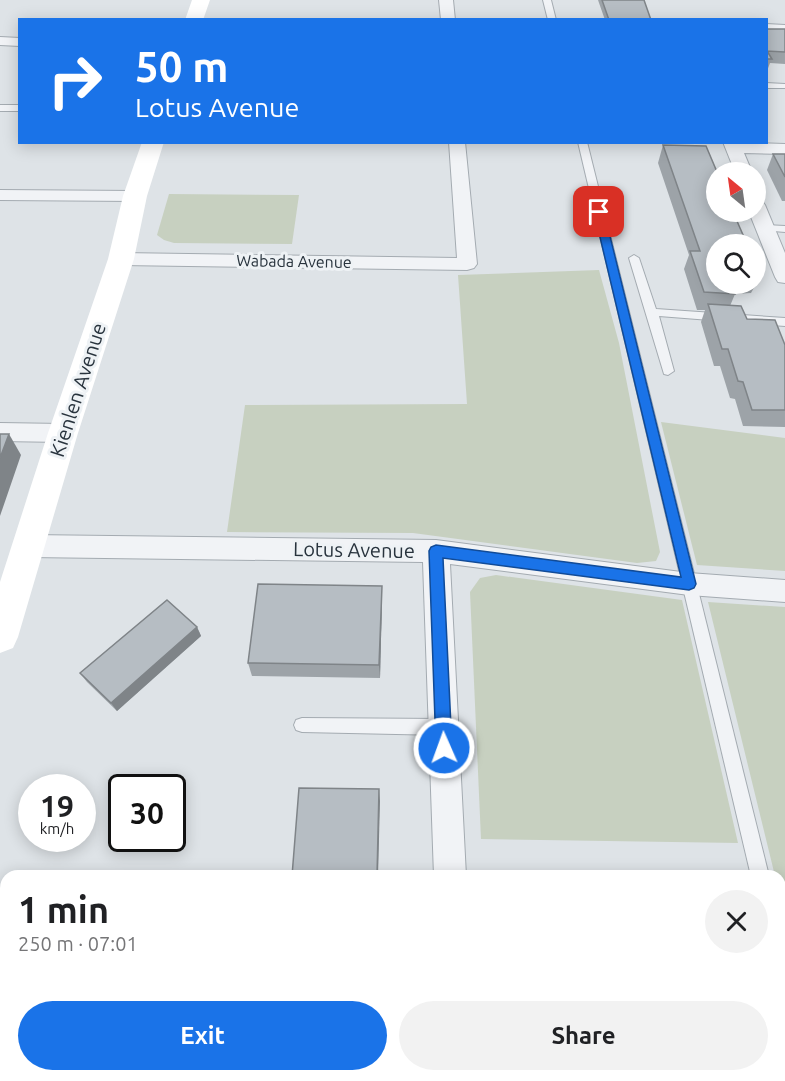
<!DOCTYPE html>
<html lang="en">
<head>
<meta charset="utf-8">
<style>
  body { margin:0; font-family:Ubuntu,sans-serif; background:#f2f2f2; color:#202124; height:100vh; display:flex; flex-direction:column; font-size:22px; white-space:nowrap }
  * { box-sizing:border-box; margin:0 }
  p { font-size:20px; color:#757577 }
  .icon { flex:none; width:33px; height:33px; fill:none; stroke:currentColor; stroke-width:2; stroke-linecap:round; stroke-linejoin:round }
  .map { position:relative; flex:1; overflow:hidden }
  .sheet { position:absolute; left:0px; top:870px; width:786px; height:212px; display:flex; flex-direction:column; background:#fff; border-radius:18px 18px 0 0; box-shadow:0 3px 15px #0003 }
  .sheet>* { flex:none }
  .top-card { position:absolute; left:18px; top:18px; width:750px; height:126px; border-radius:0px; box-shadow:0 3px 15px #0003; background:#1a73e8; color:#fff; overflow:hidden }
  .needle { width:39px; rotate:331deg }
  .tools { position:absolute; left:706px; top:162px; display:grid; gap:12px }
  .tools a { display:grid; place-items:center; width:60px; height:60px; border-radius:50%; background:#fff; box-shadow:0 3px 15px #0003; font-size:30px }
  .speed { position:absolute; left:18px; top:774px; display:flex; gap:12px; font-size:30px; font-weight:700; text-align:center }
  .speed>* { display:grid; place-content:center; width:78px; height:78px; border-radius:50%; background:#fff; box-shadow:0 3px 15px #0003; line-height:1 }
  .speed small { font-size:15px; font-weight:400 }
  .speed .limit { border:3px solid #111; border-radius:9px; background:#fff; color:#111 }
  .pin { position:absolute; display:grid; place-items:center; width:51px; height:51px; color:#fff; margin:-26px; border-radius:12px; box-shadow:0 3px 9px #0006 }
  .me { position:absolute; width:66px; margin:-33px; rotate:358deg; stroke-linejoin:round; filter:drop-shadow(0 0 4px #0008) }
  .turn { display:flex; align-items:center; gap:21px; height:126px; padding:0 18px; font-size:27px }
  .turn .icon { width:78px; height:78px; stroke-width:2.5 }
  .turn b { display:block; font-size:42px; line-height:51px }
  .round { display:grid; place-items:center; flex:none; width:63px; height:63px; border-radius:32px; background:#f2f2f2 }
  .summary { display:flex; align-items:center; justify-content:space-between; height:102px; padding:0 18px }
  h1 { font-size:36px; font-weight:700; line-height:45px }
  .action { display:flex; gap:12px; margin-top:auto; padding:12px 18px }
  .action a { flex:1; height:69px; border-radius:36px; background:#1a73e8; color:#fff; font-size:24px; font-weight:700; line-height:69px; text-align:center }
  .action a+a { background:#f2f2f2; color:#202124 }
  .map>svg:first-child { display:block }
</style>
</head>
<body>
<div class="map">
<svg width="785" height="1081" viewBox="0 0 785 1081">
  <rect width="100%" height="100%" fill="#dee3e7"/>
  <!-- green -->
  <g fill="#c7d0c0">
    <path d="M 169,194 L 299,195 L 292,244 L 174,243 L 164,240 L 157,235 Z"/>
    <path d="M 599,270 L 619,343 L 660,552 L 656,561 L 637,563 L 413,533 L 227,532 L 245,405 L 467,404 L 458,275 Z"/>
    <path d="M 661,422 L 785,438 L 785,571 L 697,565 Z"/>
    <path d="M 496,575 L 682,600 L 738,843 L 481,839 L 470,592 L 480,578 Z"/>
    <path d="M 708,602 L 785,607 L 785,907 L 783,907 L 780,876 L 775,876 Z"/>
  </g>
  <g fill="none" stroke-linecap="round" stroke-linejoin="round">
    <!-- lane casing -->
    <g stroke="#a4abb1" stroke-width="2">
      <g id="lane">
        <path d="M 543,0 L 551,0 L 556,20 L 548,20 Z"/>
        <path d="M 766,83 L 785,84 L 785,88 L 766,88 Z"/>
        <rect x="0" y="105" width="20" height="6"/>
        <path d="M 578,142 L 587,142 L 769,876 L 751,876 Z"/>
        <path d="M 765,225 L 785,226 L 785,232 L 761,230 L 761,226 Z"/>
        <path d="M 634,255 L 639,258 L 656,309 L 785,318 L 785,326 L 659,316 L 674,371 L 668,375 L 664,374 L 629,258 Z"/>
        <path d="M 302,718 L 443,719 L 449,722 L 451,727 L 449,732 L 443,735 L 302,732 L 296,730 L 294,725 L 296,720 Z"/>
        <path d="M 780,948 L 785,950 L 785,987 L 780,985 Z"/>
      </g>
    </g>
    <!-- street casing -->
    <g stroke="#a4abb1" stroke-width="2">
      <g id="street">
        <path d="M 439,0 L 453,0 L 455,20 L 441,20 Z"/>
        <path d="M 766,24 L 785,25 L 785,33 L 766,32 Z"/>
        <path d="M 0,37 L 20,38 L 20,46 L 0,45 Z"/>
        <path d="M 449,142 L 465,142 L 477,264 L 474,268 L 467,270 L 121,265 L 114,263 L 111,259 L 114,255 L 121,253 L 457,258 Z"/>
        <path d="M 723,142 L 785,144 L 785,154 L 744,153 L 752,172 L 735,172 Z"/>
        <path d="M 0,190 L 135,191 L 141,192 L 144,196 L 141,200 L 135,201 L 0,200 Z"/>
        <path d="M 756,200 L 762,201 L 765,205 L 785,253 L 785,283 L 778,282 L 775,277 L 749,212 L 756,212 Z"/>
        <path d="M 0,423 L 63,424 L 71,427 L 75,433 L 71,439 L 63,442 L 0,441 Z"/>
        <path d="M 29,535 L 436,540 L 689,573 L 785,580 L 785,602 L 689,595 L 450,564 L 466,876 L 434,876 L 423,562 L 29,557 L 20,554 L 16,546 L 20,538 Z"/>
        <path d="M 440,1076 L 477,1076 L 478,1081 L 440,1081 Z"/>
      </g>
    </g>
    <!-- lane -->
    <use href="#lane" fill="#f1f3f6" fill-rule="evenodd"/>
    <!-- street -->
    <use href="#street" fill="#f1f3f6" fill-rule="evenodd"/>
    <!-- secondary -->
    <g fill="#fff" fill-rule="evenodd">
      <path d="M 192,0 L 210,0 L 203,20 L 185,20 Z"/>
      <path d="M 142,142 L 164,142 L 147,196 L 134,259 L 78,433 L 18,637 L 13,648 L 0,653 L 0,582 L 48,433 L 108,259 L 123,196 Z"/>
    </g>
  </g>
  <!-- wall -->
  <g fill="#9da3a8">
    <path d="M 598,0 L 644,0 L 651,20 L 605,20 Z"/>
    <path d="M 766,29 L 785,29 L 785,64 L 770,63 L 767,71 L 766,71 Z"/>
    <path d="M 663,145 L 717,284 L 756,284 L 751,293 L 735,294 L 730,306 L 747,319 L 785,345 L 785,427 L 743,426 L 735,399 L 730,398 L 720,366 L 714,366 L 701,322 L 705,310 L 697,310 L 684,269 L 689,255 L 658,163 Z"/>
    <path d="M 773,154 L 785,154 L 785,201 L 782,201 L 767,170 Z"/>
    <path d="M 756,267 L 760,275 L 756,283 Z"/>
    <path d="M 382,600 L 380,678 L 252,676 L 248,663 Z"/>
    <path d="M 197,627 L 201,636 L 117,711 L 87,682 L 80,673 Z"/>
  </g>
  <!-- shaded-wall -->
  <g fill="#7f8488">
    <path d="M 9,434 L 21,455 L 0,516 L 0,458 Z"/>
    <path d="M 382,586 L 382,600 L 380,678 L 379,665 Z"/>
    <path d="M 197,627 L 201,636 L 117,711 L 111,703 Z"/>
    <path d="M 379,789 L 380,801 L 378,876 L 377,876 Z"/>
  </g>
  <!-- building -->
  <g fill="#b6bdc3" stroke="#7f8488" stroke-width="1.5">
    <path d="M 602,0 L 644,0 L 651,20 L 609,20 Z"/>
    <path d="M 766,29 L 785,29 L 785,52 L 767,51 L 772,59 L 766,59 Z"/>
    <path d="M 663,145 L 706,146 L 717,172 L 717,212 L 733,212 L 747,244 L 717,244 L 717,284 L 730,284 L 735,294 L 704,292 L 690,251 L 700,251 Z"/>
    <path d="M 773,154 L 785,154 L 785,177 Z"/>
    <path d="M 756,267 L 760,275 L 756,276 Z"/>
    <path d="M 708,304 L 741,306 L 747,319 L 775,320 L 785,345 L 785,410 L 752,410 L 743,382 L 738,381 L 728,349 L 722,349 Z"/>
    <path d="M 0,434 L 9,434 L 0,458 Z"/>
    <path d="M 258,584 L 382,586 L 379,665 L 248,663 Z"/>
    <path d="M 167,600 L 197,627 L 111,703 L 80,673 Z"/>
    <path d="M 299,788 L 379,789 L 377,876 L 292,876 Z"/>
  </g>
  <!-- route -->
  <path fill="#1a73e8" stroke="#114b97" stroke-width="1.5" d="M 599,209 L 604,212 L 696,584 L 694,588 L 689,590 L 443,558 L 452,748 L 450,754 L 444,756 L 439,754 L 436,748 L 429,551 L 431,547 L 436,545 L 681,577 L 594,212 Z"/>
  <g text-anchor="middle" stroke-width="6" stroke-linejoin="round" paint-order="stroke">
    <!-- far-street labels -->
    <g font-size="16" fill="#28333d" stroke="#eef2f5">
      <text transform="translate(294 261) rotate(1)" y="6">Wabada Avenue</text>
    </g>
    <!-- street labels -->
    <g font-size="20" fill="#28333d" stroke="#eef2f5">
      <text transform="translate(78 390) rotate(-72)" y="7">Kienlen Avenue</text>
      <text transform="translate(354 550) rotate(1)" y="7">Lotus Avenue</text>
    </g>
  </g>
</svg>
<div class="tools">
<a><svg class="needle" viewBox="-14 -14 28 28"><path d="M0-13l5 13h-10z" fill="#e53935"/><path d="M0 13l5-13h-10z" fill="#757577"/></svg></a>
<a><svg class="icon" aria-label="search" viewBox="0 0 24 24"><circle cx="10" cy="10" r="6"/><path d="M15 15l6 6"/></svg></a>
</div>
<div class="speed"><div>19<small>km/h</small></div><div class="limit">30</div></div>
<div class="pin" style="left:599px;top:212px;background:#d93025"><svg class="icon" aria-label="arrive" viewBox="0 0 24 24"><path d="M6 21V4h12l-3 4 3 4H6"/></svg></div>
<svg class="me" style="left:444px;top:748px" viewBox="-20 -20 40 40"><circle r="17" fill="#1a73e8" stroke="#fff" stroke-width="3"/><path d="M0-11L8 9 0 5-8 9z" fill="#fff"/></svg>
<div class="top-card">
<div class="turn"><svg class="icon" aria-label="right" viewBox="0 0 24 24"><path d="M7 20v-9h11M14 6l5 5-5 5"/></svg><div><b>50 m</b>Lotus Avenue</div></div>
</div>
<section class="sheet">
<div class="summary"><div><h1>1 min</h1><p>250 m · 07:01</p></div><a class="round"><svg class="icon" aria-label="close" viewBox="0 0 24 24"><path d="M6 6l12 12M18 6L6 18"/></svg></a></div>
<div class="action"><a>Exit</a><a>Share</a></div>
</section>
</div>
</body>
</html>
